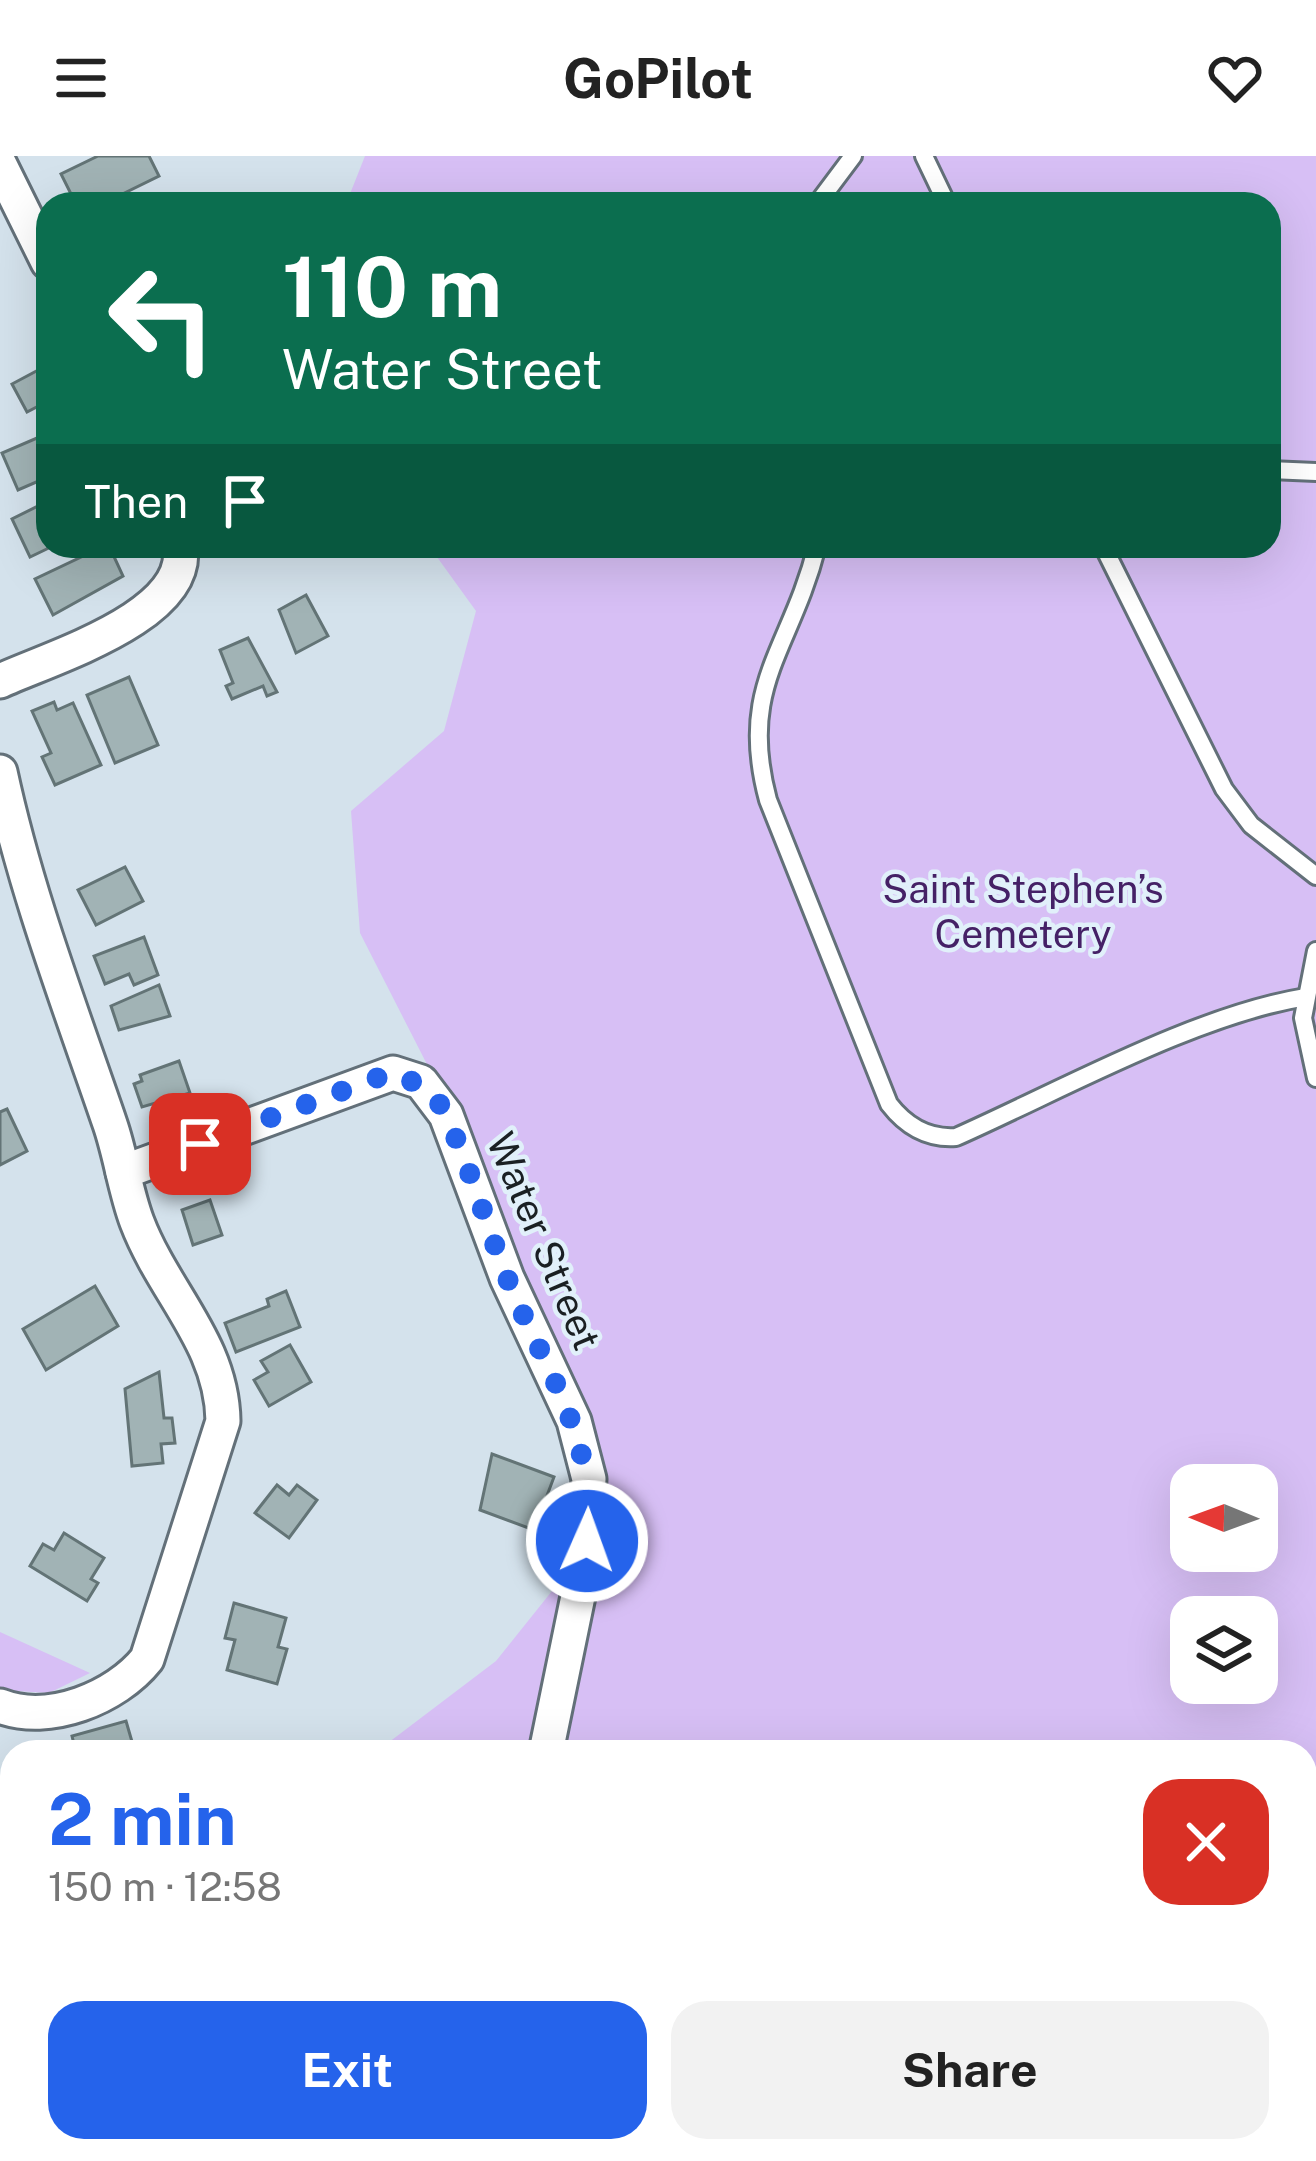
<!DOCTYPE html>
<html lang="en">
<head>
<meta charset="utf-8">
<style>
  body { margin:0; font-family:"Public Sans",sans-serif; background:#f2f2f2; color:#222; height:100vh; display:flex; flex-direction:column; font-size:45px; white-space:nowrap }
  * { box-sizing:border-box; margin:0 }
  p { font-size:39px; color:#767676 }
  .icon { flex:none; width:66px; height:66px; fill:none; stroke:currentColor; stroke-width:2; stroke-linecap:round; stroke-linejoin:round }
  .map { position:relative; flex:1; overflow:hidden }
  .details { position:absolute; left:0px; top:1584px; width:1317px; height:423px; display:flex; flex-direction:column; background:#fff; border-radius:36px 36px 0 0; box-shadow:0 12px 48px #0002 }
  .details>* { flex:none }
  .guide { position:absolute; left:36px; top:36px; width:1245px; height:366px; border-radius:36px; box-shadow:0 12px 48px #0002; background:#0b6e4f; color:#fff; overflow:hidden }
  .needle { width:78px; rotate:271deg }
  .tools { position:absolute; left:1170px; top:1308px; display:grid; gap:24px }
  .tools a { display:grid; place-items:center; width:108px; height:108px; border-radius:24px; background:#fff; box-shadow:0 12px 48px #0002; font-size:60px }
  .pin { position:absolute; display:grid; place-items:center; width:102px; height:102px; color:#fff; margin:-51px; border-radius:24px; box-shadow:0 6px 18px #0006 }
  .me { position:absolute; width:132px; margin:-66px; rotate:2deg; stroke-linejoin:round; filter:drop-shadow(0 0 9px #0008) }
  .turn { display:flex; align-items:center; gap:42px; height:252px; padding:0 48px; font-size:54px }
  .turn .icon { width:156px; height:156px; stroke-width:2.5 }
  .turn b { display:block; font-size:84px; line-height:102px }
  .then { display:flex; align-items:center; height:114px; padding:0 48px; background:#0003; gap:24px; font-size:45px }
  .round { display:grid; place-items:center; flex:none; width:126px; height:126px; border-radius:36px; background:#f2f2f2 }
  .headline { display:flex; align-items:center; justify-content:space-between; height:204px; padding:0 48px }
  h1 { font-size:72px; font-weight:700; line-height:90px; color:#2563eb }
  .button { display:flex; gap:24px; margin-top:auto; padding:24px 48px }
  .button a { flex:1; height:138px; border-radius:36px; background:#2563eb; color:#fff; font-size:48px; font-weight:700; line-height:138px; text-align:center }
  .button a+a { background:#f2f2f2; color:#222 }
  header { display:flex; justify-content:space-between; align-items:center; height:156px; padding:0 48px; background:#fff; font-size:54px; font-weight:700 }
  .map>svg:first-child { display:block }
</style>
</head>
<body>
<header><svg class="icon" aria-label="menu" viewBox="0 0 24 24"><path d="M4 6h16M4 12h16M4 18h16"/></svg>GoPilot<svg class="icon" aria-label="heart" viewBox="0 0 24 24"><path d="M12 20l-8-8c-3-5 5-10 8-4 3-6 11-1 8 4z"/></svg></header>
<div class="map">
<svg width="1316" height="2005" viewBox="0 0 1316 2005">
  <rect width="100%" height="100%" fill="#d4e2ec"/>
  <!-- green -->
  <g fill="#d7bff5" fill-rule="evenodd">
    <path d="M 365,0 L 1316,0 L 1316,2005 L 621,2005 L 599,1995 L 1305,1995 L 1305,1596 L 561,1596 L 602,1399 L 599,1307 L 437,928 L 360,777 L 351,655 L 444,575 L 476,455 L 429,390 L 1269,390 L 1269,48 L 346,48 ZM 1191,1329 L 1257,1329 L 1257,1395 L 1191,1395 ZM 1191,1461 L 1257,1461 L 1257,1527 L 1191,1527 Z"/>
    <path d="M 572,1410 L 533,1596 L 376,1596 L 496,1505 Z"/>
    <path d="M 0,1476 L 90,1517 L 49,1537 L 0,1534 Z"/>
    <path d="M 0,1738 L 12,1747 L 12,1995 L 552,1995 L 563,2005 L 0,2005 Z"/>
  </g>
  <!-- building -->
  <g fill="#a1b3b5" stroke="#637476" stroke-width="3">
    <path d="M 98,0 L 149,0 L 159,20 L 102,48 L 76,48 L 61,18 Z"/>
    <path d="M 46,210 L 48,245 L 27,256 L 12,228 Z"/>
    <path d="M 44,279 L 48,321 L 18,334 L 2,297 Z"/>
    <path d="M 48,345 L 48,390 L 53,390 L 30,401 L 12,363 Z"/>
    <path d="M 96,394 L 99,400 L 111,394 L 123,420 L 53,459 L 35,423 Z"/>
    <path d="M 306,439 L 328,480 L 296,497 L 279,454 Z"/>
    <path d="M 248,482 L 277,536 L 267,540 L 263,530 L 232,543 L 226,530 L 233,527 L 220,494 Z"/>
    <path d="M 129,521 L 158,589 L 115,607 L 87,539 Z"/>
    <path d="M 54,546 L 57,554 L 73,547 L 101,609 L 55,629 L 42,601 L 51,597 L 32,555 Z"/>
    <path d="M 125,711 L 143,745 L 96,769 L 78,734 Z"/>
    <path d="M 144,781 L 158,819 L 134,829 L 129,818 L 105,828 L 94,800 Z"/>
    <path d="M 159,829 L 170,860 L 119,874 L 111,850 Z"/>
    <path d="M 179,905 L 190,937 L 142,951 L 134,928 L 142,925 L 140,919 Z"/>
    <path d="M 7,953 L 27,995 L 0,1009 L 0,956 Z"/>
    <path d="M 210,1044 L 222,1079 L 193,1089 L 182,1054 Z"/>
    <path d="M 95,1130 L 118,1170 L 46,1214 L 23,1173 Z"/>
    <path d="M 286,1135 L 300,1171 L 236,1196 L 225,1167 L 269,1150 L 267,1143 Z"/>
    <path d="M 290,1189 L 311,1226 L 269,1250 L 254,1224 L 268,1216 L 261,1205 Z"/>
    <path d="M 159,1216 L 164,1262 L 172,1262 L 175,1287 L 161,1288 L 163,1307 L 132,1310 L 125,1233 Z"/>
    <path d="M 492,1298 L 554,1321 L 534,1374 L 480,1354 Z"/>
    <path d="M 277,1329 L 289,1339 L 297,1329 L 317,1344 L 289,1382 L 255,1357 Z"/>
    <path d="M 64,1377 L 104,1402 L 91,1423 L 98,1427 L 87,1445 L 30,1410 L 43,1388 L 54,1394 Z"/>
    <path d="M 234,1447 L 286,1462 L 278,1491 L 287,1493 L 277,1528 L 227,1514 L 235,1484 L 225,1482 Z"/>
    <path d="M 126,1565 L 135,1596 L 76,1596 L 72,1580 Z"/>
  </g>
  <g fill="none" stroke-linecap="round" stroke-linejoin="round">
    <!-- service casing -->
    <g stroke="#637079" stroke-width="22">
      <g id="service">
        <path d="M 924,0 L 947,48"/>
        <path d="M 817,48 L 853,0"/>
        <path d="M 1269,314 L 1316,316"/>
        <path d="M 817,390 C 791,494 737,529 768,644 L 889,948 C 906,970 928,983 956,981 C 1060,935 1195,859 1306,841"/>
        <path d="M 1103,390 L 1224,633 L 1251,669 L 1316,720"/>
        <path d="M 1316,795 L 1303,862 L 1316,922"/>
        <path d="M 355,2005 L 366,1995"/>
      </g>
    </g>
    <!-- minor casing -->
    <g stroke="#637079" stroke-width="39">
      <g id="minor">
        <path d="M 0,9 L 48,106"/>
        <path d="M 0,525 C 52,501 192,460 180,390"/>
        <path d="M 0,616 C 26,737 70,851 110,968 C 121,1000 125,1034 137,1066 C 164,1137 222,1187 223,1265 L 147,1503 C 116,1542 49,1569 0,1550"/>
        <path d="M 123,1016 L 393,917 L 421,926 L 446,959 L 507,1122 L 574,1265 L 589,1323 L 584,1411 L 546,1596"/>
        <path d="M 569,1995 L 583,2005"/>
      </g>
    </g>
    <!-- service -->
    <use href="#service" stroke="#fff" stroke-width="16"/>
    <!-- minor -->
    <use href="#minor" stroke="#fff" stroke-width="33"/>
  </g>
  <g fill="none" stroke-linecap="round" stroke-linejoin="round">
    <!-- route -->
    <path stroke="#2563eb" stroke-width="21" stroke-dasharray="0 37.8" d="M 200,988 L 393,916 L 433,936 C 467,995 483,1062 508,1124 C 544,1212 599,1286 587,1385"/>
  </g>
  <g text-anchor="middle" stroke-width="9" stroke-linejoin="round" paint-order="stroke">
    <!-- park labels -->
    <g font-size="39" fill="#452166" stroke="#e1f0fa">
      <text x="1023" y="747">Saint Stephen’s<tspan x="1023" dy="45">Cemetery</tspan></text>
    </g>
    <!-- street labels -->
    <g font-size="39" fill="#1a2023" stroke="#e1f0fa">
      <text transform="translate(544 1085) rotate(67)" y="14">Water Street</text>
    </g>
  </g>
</svg>
<div class="tools">
<a><svg class="needle" viewBox="-14 -14 28 28"><path d="M0-13l5 13h-10z" fill="#e53935"/><path d="M0 13l5-13h-10z" fill="#767676"/></svg></a>
<a><svg class="icon" aria-label="layers" viewBox="0 0 24 24"><path d="M12 4l9 5-9 5-9-5zM3 14l9 5 9-5"/></svg></a>
</div>
<div class="pin" style="left:200px;top:988px;background:#d93025"><svg class="icon" aria-label="arrive" viewBox="0 0 24 24"><path d="M6 21V4h12l-3 4 3 4H6"/></svg></div>
<svg class="me" style="left:587px;top:1385px" viewBox="-20 -20 40 40"><circle r="17" fill="#2563eb" stroke="#fff" stroke-width="3"/><path d="M0-11L8 9 0 5-8 9z" fill="#fff"/></svg>
<div class="guide">
<div class="turn"><svg class="icon" aria-label="left" viewBox="0 0 24 24"><path d="M17 20v-9H6M10 6l-5 5 5 5"/></svg><div><b>110 m</b>Water Street</div></div>
<div class="then">Then<svg class="icon" aria-label="arrive" viewBox="0 0 24 24"><path d="M6 21V4h12l-3 4 3 4H6"/></svg></div>
</div>
<section class="details">
<div class="headline"><div><h1>2 min</h1><p>150 m · 12:58</p></div><a class="round" style="background:#d93025;color:#fff"><svg class="icon" aria-label="close" viewBox="0 0 24 24"><path d="M6 6l12 12M18 6L6 18"/></svg></a></div>
<div class="button"><a>Exit</a><a>Share</a></div>
</section>
</div>
</body>
</html>
